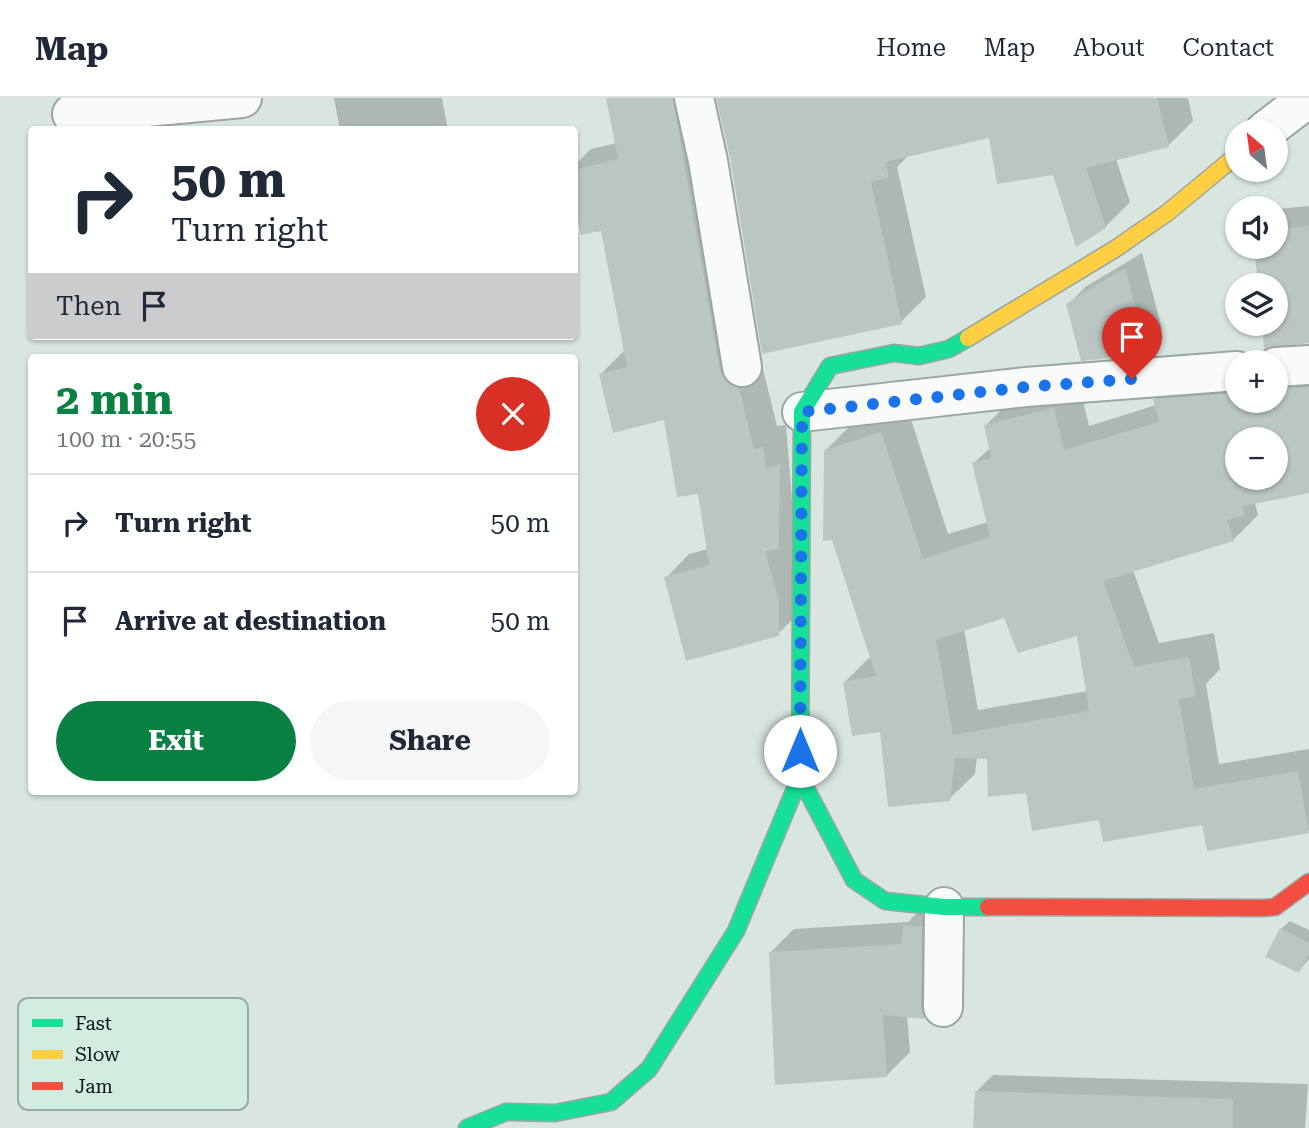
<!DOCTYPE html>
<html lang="en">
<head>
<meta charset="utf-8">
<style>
  body { margin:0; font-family:"Roboto Serif",serif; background:#f6f6f7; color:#1f2937; height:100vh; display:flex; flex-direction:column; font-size:26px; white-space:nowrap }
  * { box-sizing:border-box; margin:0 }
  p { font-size:23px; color:#747a83 }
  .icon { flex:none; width:38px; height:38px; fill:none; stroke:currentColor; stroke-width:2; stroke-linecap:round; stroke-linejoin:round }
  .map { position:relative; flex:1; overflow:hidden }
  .details { position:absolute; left:28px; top:256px; width:550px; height:441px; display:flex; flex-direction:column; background:#fff; border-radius:7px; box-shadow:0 2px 5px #0004 }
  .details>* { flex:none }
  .top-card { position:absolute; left:28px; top:28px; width:550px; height:214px; border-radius:7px; box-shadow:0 2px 5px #0004; background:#fff; color:#1f2937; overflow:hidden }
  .needle { width:46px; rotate:331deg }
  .controls { position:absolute; left:1225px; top:21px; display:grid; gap:14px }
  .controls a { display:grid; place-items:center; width:63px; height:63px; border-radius:50%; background:#fff; box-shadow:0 2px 5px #0004; font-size:35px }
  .pin { position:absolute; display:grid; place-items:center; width:60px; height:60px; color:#fff; margin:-72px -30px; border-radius:50% 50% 50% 0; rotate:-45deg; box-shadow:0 0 7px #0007 }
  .pin .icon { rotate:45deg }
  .me { position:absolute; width:77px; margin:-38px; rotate:0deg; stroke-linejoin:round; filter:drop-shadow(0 0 5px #0008) }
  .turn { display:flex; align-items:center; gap:24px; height:147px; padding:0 28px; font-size:32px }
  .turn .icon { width:91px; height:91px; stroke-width:2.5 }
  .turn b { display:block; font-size:49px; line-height:60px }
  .then { display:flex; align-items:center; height:66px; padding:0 28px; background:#0003; gap:14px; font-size:26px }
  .round { display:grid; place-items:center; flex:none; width:74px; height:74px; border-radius:37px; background:#f6f6f7 }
  .headline { display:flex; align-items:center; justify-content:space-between; height:119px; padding:0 28px }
  h1 { font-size:42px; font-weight:700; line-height:52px; color:#0b8043 }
  .primary-button { display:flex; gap:14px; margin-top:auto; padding:14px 28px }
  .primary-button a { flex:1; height:80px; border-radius:42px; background:#0b8043; color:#fff; font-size:28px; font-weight:700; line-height:80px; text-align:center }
  .primary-button a+a { background:#f6f6f7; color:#1f2937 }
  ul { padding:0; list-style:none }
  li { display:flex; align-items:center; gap:21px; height:98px; padding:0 28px; border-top:2px solid #e0e1e3 }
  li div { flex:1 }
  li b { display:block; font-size:26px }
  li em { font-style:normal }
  header { display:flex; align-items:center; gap:42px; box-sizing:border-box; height:98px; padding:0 35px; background:#fff; border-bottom:2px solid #e0e1e3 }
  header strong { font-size:33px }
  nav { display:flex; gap:38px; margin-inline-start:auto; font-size:24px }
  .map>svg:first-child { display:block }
</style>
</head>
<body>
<header>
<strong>Map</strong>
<nav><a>Home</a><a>Map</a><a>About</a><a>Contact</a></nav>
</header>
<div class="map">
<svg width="1309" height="1030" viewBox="0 0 1309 1030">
  <rect width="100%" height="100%" fill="#d9e6e0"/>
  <!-- shadow -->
  <g fill="#0003" fill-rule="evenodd">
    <path d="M 334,0 L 442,0 L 448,32 L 340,32 Z"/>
    <path d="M 608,0 L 700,0 L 749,260 L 762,267 L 777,328 L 786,327 L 801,513 L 778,536 L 666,480 L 689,456 L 708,451 L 699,394 L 666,320 L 601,276 L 624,253 L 603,131 L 574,99 L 574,68 L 591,51 L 617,45 Z"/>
    <path d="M 718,0 L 1188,0 L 1193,23 L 1169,47 L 1116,61 L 1130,104 L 1105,129 L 1054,75 L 990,38 L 910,56 L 897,69 L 926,199 L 901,224 L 731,59 Z"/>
    <path d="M 1309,108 L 1309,244 L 1266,249 L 1263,226 L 1276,226 L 1276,187 L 1259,187 L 1256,149 L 1276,149 L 1278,111 Z"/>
    <path d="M 1142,155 L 1162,231 L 1145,248 L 1068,207 L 1085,189 Z"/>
    <path d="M 1275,264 L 1309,266 L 1309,394 L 1255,405 L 1258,417 L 1233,442 L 1133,472 L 1159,545 L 1214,535 L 1220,571 L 1206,586 L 1219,666 L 1309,651 L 1309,732 L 1100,720 L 989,660 L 977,659 L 975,676 L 949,701 L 882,632 L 845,584 L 871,558 L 825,353 L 851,327 L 907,309 L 948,436 L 988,424 L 974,365 L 991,349 L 986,327 L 1011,302 L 1079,286 L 1089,328 L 1156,307 L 1155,302 L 1180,277 L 1237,272 L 1237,303 L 1276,303 ZM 1237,341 L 1276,341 L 1276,380 L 1237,380 ZM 1005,518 L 1078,536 L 1088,593 L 978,612 L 964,531 Z"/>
    <path d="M 928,804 L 947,896 L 924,919 L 907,917 L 910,954 L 886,978 L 771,854 L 794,831 L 908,824 Z"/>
    <path d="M 1290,823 L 1309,832 L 1309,861 L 1299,873 L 1281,831 Z"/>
    <path d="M 993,977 L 1308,986 L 1305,1030 L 975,1030 L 976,994 Z"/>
  </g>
  <!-- building -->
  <g fill="#bac6c3" fill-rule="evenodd">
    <path d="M 606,0 L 673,0 L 720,273 L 726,283 L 739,290 L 754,351 L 763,349 L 766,371 L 780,366 L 779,451 L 765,453 L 779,504 L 779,538 L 686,563 L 664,479 L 709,467 L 698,396 L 677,399 L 664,322 L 613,335 L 599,276 L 627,269 L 601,133 L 581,137 L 574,107 L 574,72 L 618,61 Z"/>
    <path d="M 716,0 L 1157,0 L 1169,49 L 1086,70 L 1106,130 L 1076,149 L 1053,77 L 997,86 L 989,40 L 885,64 L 889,79 L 871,84 L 902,226 L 762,256 L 730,59 Z"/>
    <path d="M 1309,128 L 1309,245 L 1264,251 L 1262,226 L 1276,226 L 1276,187 L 1258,187 L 1254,149 L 1276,149 L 1276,132 Z"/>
    <path d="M 1125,170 L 1146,250 L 1102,261 L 1081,263 L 1066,206 Z"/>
    <path d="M 1309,289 L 1309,395 L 1243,408 L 1245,417 L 1227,422 L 1234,443 L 1103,483 L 1134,569 L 1189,559 L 1196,598 L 1179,601 L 1194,691 L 1298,673 L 1309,735 L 1207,753 L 1202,727 L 1103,744 L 1099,722 L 1032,733 L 1026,695 L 988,699 L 987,661 L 955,660 L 950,703 L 888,709 L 880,634 L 852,638 L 843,584 L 876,578 L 832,442 L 823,443 L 824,352 L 881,334 L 923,461 L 990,439 L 972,365 L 991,360 L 984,327 L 1054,310 L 1064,352 L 1159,324 L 1153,301 L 1237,295 L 1237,303 L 1276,303 L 1276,291 ZM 1237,341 L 1276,341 L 1276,380 L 1237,380 ZM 1004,520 L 1018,555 L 1077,538 L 1089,613 L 953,637 L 936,542 Z"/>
    <path d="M 903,827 L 922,829 L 921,909 L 925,921 L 883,917 L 887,979 L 775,987 L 769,854 L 901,846 Z"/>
    <path d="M 1280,830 L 1309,845 L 1309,856 L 1299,875 L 1265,859 Z"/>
    <path d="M 975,993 L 1233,1001 L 1233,1030 L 973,1030 Z"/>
  </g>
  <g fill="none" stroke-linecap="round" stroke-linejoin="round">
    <!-- street casing -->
    <g stroke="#9ba6a1" stroke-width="42">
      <g id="street">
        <path d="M 694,0 L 708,63 L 742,269"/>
        <path d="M 72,16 L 242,0"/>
        <path d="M 1265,33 L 1308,0"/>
        <path d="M 1276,269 L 1309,267"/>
        <path d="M 802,314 L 1026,289 L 1237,273"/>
        <path d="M 943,909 L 944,809"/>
      </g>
    </g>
    <!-- fast casing -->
    <g stroke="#9ba6a1" stroke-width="19">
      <g id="fast">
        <path d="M 968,240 L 949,251 L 919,258 L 894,255 L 830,268 L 802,314 L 800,679 L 854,782 L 885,803 L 944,809 L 988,809"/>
        <path d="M 467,1030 L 506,1014 L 555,1015 L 611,1004 L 649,971 L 736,833 L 800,679"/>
      </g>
    </g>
    <!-- slow casing -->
    <g stroke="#9ba6a1" stroke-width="19">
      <path id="slow" d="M 968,240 L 1115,151 L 1167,115 L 1237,57"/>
    </g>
    <!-- jam casing -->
    <g stroke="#9ba6a1" stroke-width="19">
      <path id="jam" d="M 988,809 L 1264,810 L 1275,809 L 1309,784"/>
    </g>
    <!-- street -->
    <use href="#street" stroke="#f9fbfa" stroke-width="38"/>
    <!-- fast -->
    <use href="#fast" stroke="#16e098" stroke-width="16"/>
    <!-- slow -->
    <use href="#slow" stroke="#ffcf43" stroke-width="16"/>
    <!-- jam -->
    <use href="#jam" stroke="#f24e42" stroke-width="16"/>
  </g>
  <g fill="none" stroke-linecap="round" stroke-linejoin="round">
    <!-- route -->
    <path stroke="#1a73e8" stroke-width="12" stroke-dasharray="0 21.6" d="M 800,653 L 802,314 L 1026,289 L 1132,281"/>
  </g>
  <!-- legend -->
  <rect x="18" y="900" width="230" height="112" rx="10" fill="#d3ece0" stroke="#97aca2" stroke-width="2"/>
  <rect x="32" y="921" width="31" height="8" fill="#16e098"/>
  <rect x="32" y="952" width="31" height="9" fill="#ffcf43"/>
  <rect x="32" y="984" width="31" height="8" fill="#f24e42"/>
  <g font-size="19" fill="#0c1511">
    <text x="75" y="932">Fast</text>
    <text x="75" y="963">Slow</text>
    <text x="75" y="995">Jam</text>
  </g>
</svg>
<div class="controls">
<a><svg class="needle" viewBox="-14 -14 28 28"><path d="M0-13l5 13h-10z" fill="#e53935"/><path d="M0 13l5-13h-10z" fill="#747a83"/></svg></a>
<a><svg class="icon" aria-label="sound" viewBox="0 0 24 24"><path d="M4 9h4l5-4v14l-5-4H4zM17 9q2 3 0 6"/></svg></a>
<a><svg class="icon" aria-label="layers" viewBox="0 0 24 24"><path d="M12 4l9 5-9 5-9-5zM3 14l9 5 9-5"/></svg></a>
<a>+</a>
<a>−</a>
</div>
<div class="pin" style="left:1132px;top:281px;background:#d93025"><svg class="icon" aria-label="arrive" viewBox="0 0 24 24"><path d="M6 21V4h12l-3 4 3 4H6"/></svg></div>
<svg class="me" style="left:800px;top:653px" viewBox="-20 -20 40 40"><circle r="19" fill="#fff"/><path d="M0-13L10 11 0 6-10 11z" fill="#1a73e8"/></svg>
<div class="top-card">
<div class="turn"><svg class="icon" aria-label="right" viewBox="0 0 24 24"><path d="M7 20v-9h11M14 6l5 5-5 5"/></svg><div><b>50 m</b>Turn right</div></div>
<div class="then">Then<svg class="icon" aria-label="arrive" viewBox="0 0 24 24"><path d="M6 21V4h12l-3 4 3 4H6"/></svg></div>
</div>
<section class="details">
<div class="headline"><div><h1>2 min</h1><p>100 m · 20:55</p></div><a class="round" style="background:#d93025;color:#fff"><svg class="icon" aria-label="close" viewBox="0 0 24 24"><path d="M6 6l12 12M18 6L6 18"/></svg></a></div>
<ul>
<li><svg class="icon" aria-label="right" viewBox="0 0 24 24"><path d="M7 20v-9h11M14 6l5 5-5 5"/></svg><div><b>Turn right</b></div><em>50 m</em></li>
<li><svg class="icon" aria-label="arrive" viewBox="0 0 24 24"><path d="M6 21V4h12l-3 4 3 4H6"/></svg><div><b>Arrive at destination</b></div><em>50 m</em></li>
</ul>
<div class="primary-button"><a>Exit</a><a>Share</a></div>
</section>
</div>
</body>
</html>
